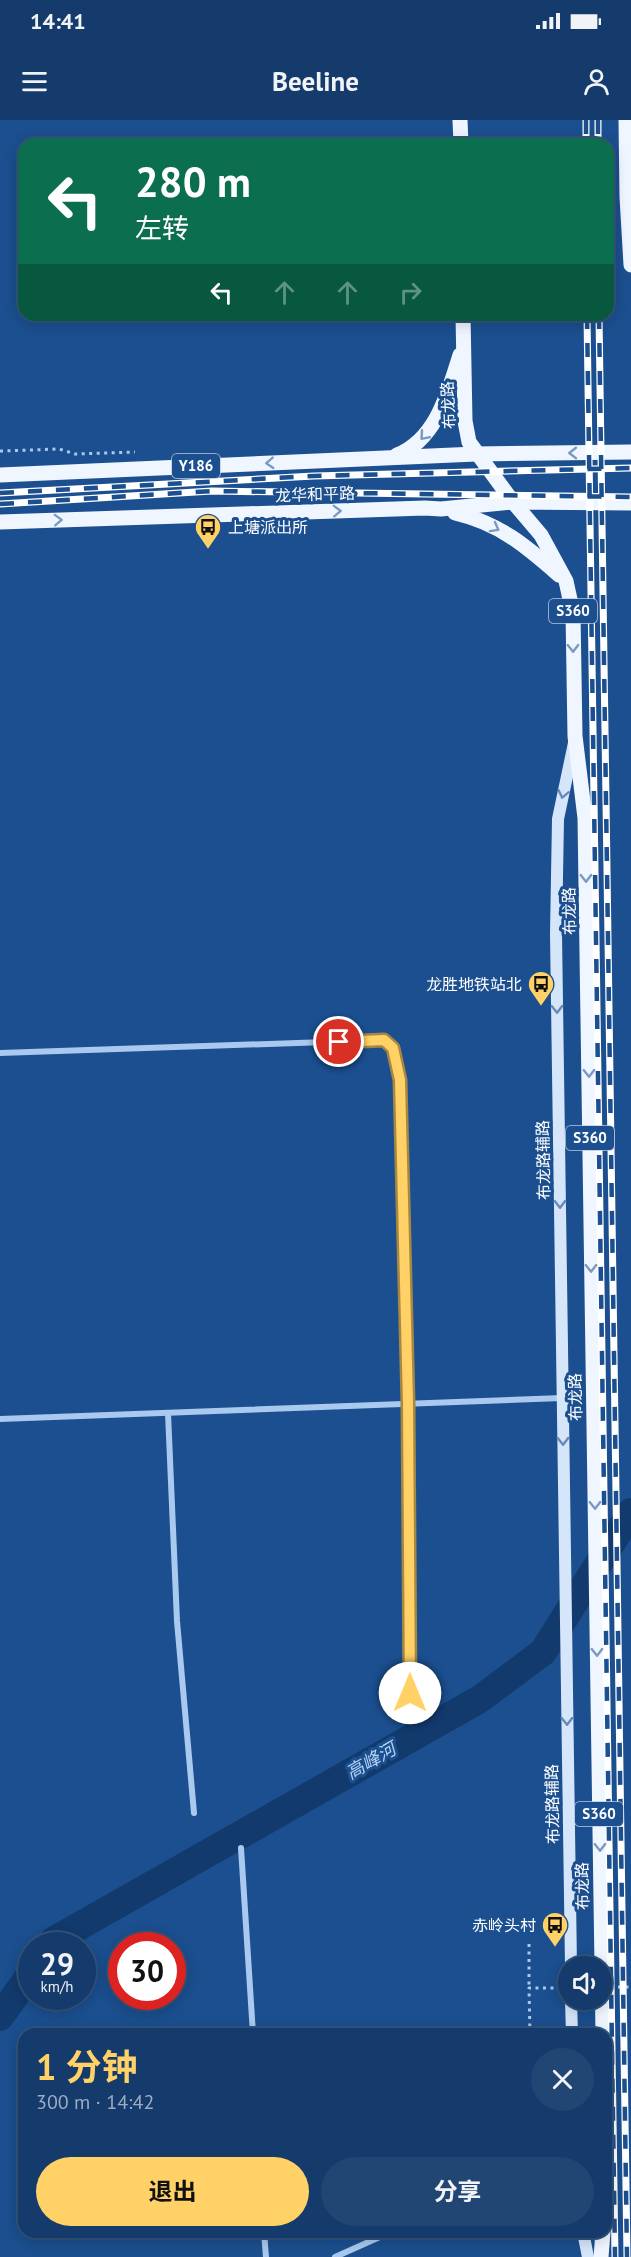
<!DOCTYPE html>
<html lang="zh">
<head>
<meta charset="utf-8">
<style>
  body { margin:0; font-family:"PT Sans","Noto Sans SC",sans-serif; background:#214673; color:#f1f3f6; height:100vh; display:flex; flex-direction:column; font-size:22px; white-space:nowrap }
  * { box-sizing:border-box; margin:0 }
  p { font-size:20px; color:#9dadc1 }
  .icon { flex:none; width:33px; height:33px; fill:none; stroke:currentColor; stroke-width:2; stroke-linecap:round; stroke-linejoin:round }
  .map { position:relative; flex:1; overflow:hidden }
  .sheet { position:absolute; left:18px; top:1908px; width:594px; height:210px; display:flex; flex-direction:column; background:#143b6b; border-radius:18px; box-shadow:0 3px 15px #0003,0 0 0 2px #33557e }
  .sheet>* { flex:none }
  .banner { position:absolute; left:18px; top:18px; width:596px; height:183px; border-radius:18px; box-shadow:0 3px 15px #0003,0 0 0 2px #33557e; background:#0b6e4f; color:#fff; overflow:hidden }
  .fabs { position:absolute; left:558px; top:1836px; display:grid; gap:12px }
  .fabs a { display:grid; place-items:center; width:54px; height:54px; border-radius:50%; background:#143b6b; box-shadow:0 3px 15px #0003,0 0 0 2px #33557e; font-size:30px }
  .speed { position:absolute; left:18px; top:1812px; display:flex; gap:12px; font-size:30px; font-weight:700; text-align:center }
  .speed>* { display:grid; place-content:center; width:78px; height:78px; border-radius:50%; background:#143b6b; box-shadow:0 3px 15px #0003,0 0 0 2px #33557e; line-height:1 }
  .speed small { font-size:15px; font-weight:400 }
  .speed .limit { border:9px solid #d22; background:#fff; color:#111 }
  .pin { position:absolute; display:grid; place-items:center; width:51px; height:51px; color:#fff; margin:-26px; border:3px solid #fff; border-radius:50%; box-shadow:0 2px 6px #0007 }
  .me { position:absolute; width:66px; margin:-33px; rotate:0deg; stroke-linejoin:round; filter:drop-shadow(0 0 4px #0008) }
  .turn { display:flex; align-items:center; gap:21px; height:126px; padding:0 18px; font-size:27px }
  .turn .icon { width:78px; height:78px; stroke-width:2.5 }
  .turn b { display:block; font-size:42px; line-height:51px }
  .lanes { display:flex; align-items:center; height:57px; padding:0 18px; background:#0003; justify-content:center; gap:30px; direction:ltr }
  .lanes .off { opacity:.35 }
  .round { display:grid; place-items:center; flex:none; width:63px; height:63px; border-radius:32px; background:#214673 }
  .summary { display:flex; align-items:center; justify-content:space-between; height:102px; padding:0 18px }
  h1 { font-size:36px; font-weight:700; line-height:45px; color:#ffd166 }
  .primary-button { display:flex; gap:12px; margin-top:auto; padding:12px 18px }
  .primary-button a { flex:1; height:69px; border-radius:36px; background:#ffd166; color:#111; font-size:24px; font-weight:700; line-height:69px; text-align:center }
  .primary-button a+a { background:#214673; color:#f1f3f6 }
  .status { display:flex; justify-content:space-between; align-items:center; height:42px; padding:0 30px; background:#143b6b; direction:ltr }
  .status svg { height:16px; fill:currentColor }
  header { display:flex; justify-content:space-between; align-items:center; height:78px; padding:0 18px; background:#143b6b; font-size:27px; font-weight:700 }
  .map>svg:first-child { display:block }
</style>
</head>
<body>
<div class="status"><b>14:41</b><svg viewBox="0 0 49 12"><path d="M0 12V9h3v3zM5 12V6h3v6zM10 12V3h3v9zM15 12V0h3v12zM26 1h20v11H26zM47 4h2v5h-2z"/></svg></div>
<header><svg class="icon" aria-label="menu" viewBox="0 0 24 24"><path d="M4 6h16M4 12h16M4 18h16"/></svg>Beeline<svg class="icon" aria-label="person" viewBox="0 0 24 24"><circle cx="12" cy="8" r="4"/><path d="M4 21q1-7 8-7t8 7"/></svg></header>
<div class="map">
<svg width="631" height="2137" viewBox="0 0 631 2137">
  <rect width="100%" height="100%" fill="#1b4f8f"/>
  <g fill="none" stroke-linecap="round" stroke-linejoin="round">
    <!-- river -->
    <g stroke="#123a6d" stroke-width="28">
      <path d="M 50,1826 L 53,1821 L 480,1579 L 543,1532 L 631,1392"/>
      <path d="M 0,1897 L 32,1852"/>
    </g>
    <!-- path -->
    <g stroke="#a9c9ee" stroke-width="3" stroke-dasharray="3 4.5" stroke-linecap="butt">
      <path d="M 0,331 L 59,329 L 75,334 L 135,332"/>
      <path d="M 529,1824 L 529,1868"/>
      <path d="M 618,1867 L 631,1867"/>
      <path d="M 530,1914 L 529,1868 L 564,1868"/>
    </g>
    <!-- street -->
    <g stroke="#a9c9ee" stroke-width="6">
      <path d="M 0,933 L 384,920 L 393,928 L 400,960 L 408,1284 L 410,1573"/>
      <path d="M 168,1293 L 177,1501 L 194,1693"/>
      <path d="M 0,1299 L 562,1278"/>
      <path d="M 241,1728 L 253,1914"/>
      <path d="M 264,2112 L 266,2137"/>
      <path d="M 335,2137 L 391,2112"/>
    </g>
    <!-- secondary -->
    <g stroke="#d6e6fa" stroke-width="12">
      <path d="M 571,1846 L 556,814 L 558,699 L 574,623"/>
      <path d="M 571,1880 L 572,1914"/>
      <path d="M 583,2112 L 588,2137"/>
    </g>
    <!-- primary -->
    <g stroke="#f0f6ff" stroke-width="15">
      <path d="M 460,0 L 461,24"/>
      <path d="M 626,0 L 627,77 L 631,145"/>
      <path d="M 463,195 L 465,301 L 469,322 L 513,382 L 541,415 L 566,461 L 573,493 L 575,616 L 585,698 L 603,1914"/>
      <path d="M 397,335 C 437,319 448,272 460,235"/>
      <path d="M 0,355 L 476,334 L 631,332"/>
      <path d="M 455,393 C 499,403 526,426 559,455"/>
      <path d="M 0,402 L 425,388 L 441,389 L 513,382 L 631,383"/>
      <path d="M 601,2137 L 603,2112"/>
    </g>
    <!-- rail casing -->
    <g stroke="#fff" stroke-width="7">
      <g id="rail">
        <path d="M 586,0 L 586,24"/>
        <path d="M 598,0 L 598,24"/>
        <path d="M 587,195 L 615,2137"/>
        <path d="M 599,195 L 627,2137"/>
        <path d="M 0,373 L 314,356 L 631,348"/>
        <path d="M 0,384 L 212,371 L 631,377"/>
      </g>
    </g>
    <!-- rail -->
    <use href="#rail" stroke="#1b4f8f" stroke-width="4.5" stroke-dasharray="14" stroke-linecap="butt"/>
  </g>
  <!-- one-way arrows -->
  <defs><path id="oneway-chevron" d="M-2-3.5L2.5 0L-2 3.5" fill="none" stroke-width="1.6" stroke-linecap="round" stroke-linejoin="round" transform="scale(1.5)"/></defs>
  <g stroke="#7b9ac1">
    <use href="#oneway-chevron" transform="translate(424 316) rotate(131)"/>
    <use href="#oneway-chevron" transform="translate(573 333) rotate(180)"/>
    <use href="#oneway-chevron" transform="translate(270 343) rotate(177)"/>
    <use href="#oneway-chevron" transform="translate(337 391) rotate(-2)"/>
    <use href="#oneway-chevron" transform="translate(58 400) rotate(-2)"/>
    <use href="#oneway-chevron" transform="translate(495 408) rotate(29)"/>
    <use href="#oneway-chevron" transform="translate(573 528) rotate(89)"/>
    <use href="#oneway-chevron" transform="translate(586 758) rotate(89)"/>
    <use href="#oneway-chevron" transform="translate(589 953) rotate(89)"/>
    <use href="#oneway-chevron" transform="translate(591 1148) rotate(89)"/>
    <use href="#oneway-chevron" transform="translate(595 1385) rotate(89)"/>
    <use href="#oneway-chevron" transform="translate(597 1532) rotate(89)"/>
    <use href="#oneway-chevron" transform="translate(600 1727) rotate(89)"/>
  </g>
  <g stroke="#668bba">
    <use href="#oneway-chevron" transform="translate(563 674) rotate(102)"/>
    <use href="#oneway-chevron" transform="translate(557 889) rotate(89)"/>
    <use href="#oneway-chevron" transform="translate(560 1084) rotate(89)"/>
    <use href="#oneway-chevron" transform="translate(563 1321) rotate(89)"/>
    <use href="#oneway-chevron" transform="translate(567 1601) rotate(89)"/>
  </g>
  <g fill="none" stroke-linecap="round" stroke-linejoin="round">
    <!-- route casing -->
    <g stroke="#a68842" stroke-width="15">
      <path id="route" d="M 339,922 L 384,920 L 393,928 L 400,960 L 408,1284 L 410,1573"/>
    </g>
    <!-- route -->
    <use href="#route" stroke="#ffd166" stroke-width="10"/>
  </g>
  <!-- icons -->
  <defs>
    <g id="bus-pin" transform="scale(1.35)"><path d="M0 17L-7.5 6A9.5 9.5 0 1 1 7.5 6Z" fill="#ffd166" stroke="#1b4f8f"/><path d="M-5-6H5V4H4V6H2V4H-2V6H-4V4H-5ZM-3.5-4V0h7V-4ZM-3.5 1.2v1.5H-2V1.2ZM2 1.2v1.5H3.5V1.2Z" fill="#111"/></g>
  </defs>
  <g fill-rule="evenodd">
    <use href="#bus-pin" x="208" y="407"/>
    <use href="#bus-pin" x="541" y="864"/>
    <use href="#bus-pin" x="555" y="1805"/>
  </g>
  <g text-anchor="middle" stroke-width="6" stroke-linejoin="round" paint-order="stroke">
    <!-- shield labels -->
    <g fill="#1b4f8f" stroke="#bbcadd" stroke-width="1.5">
      <rect x="172" y="334" width="48" height="24" rx="4.5"/>
      <rect x="549" y="479" width="48" height="24" rx="4.5"/>
      <rect x="566" y="1006" width="48" height="24" rx="4.5"/>
      <rect x="575" y="1682" width="48" height="24" rx="4.5"/>
    </g>
    <g font-size="15" font-weight="bold" fill="#fff">
      <text x="196" y="351">Y186</text>
      <text x="573" y="496">S360</text>
      <text x="590" y="1023">S360</text>
      <text x="599" y="1699">S360</text>
    </g>
    <!-- street labels -->
    <g font-size="16" fill="#fff" stroke="#1b4f8f">
      <text transform="translate(448 285) rotate(-93)" y="6">布龙路</text>
      <text transform="translate(315 374) rotate(-2)" y="6">龙华和平路</text>
      <text transform="translate(569 791) rotate(-91)" y="6">布龙路</text>
      <text transform="translate(543 1040) rotate(-91)" y="6">布龙路辅路</text>
      <text transform="translate(575 1277) rotate(-91)" y="6">布龙路</text>
      <text transform="translate(552 1684) rotate(-91)" y="6">布龙路辅路</text>
      <text transform="translate(582 1766) rotate(-91)" y="6">布龙路</text>
    </g>
    <!-- poi labels -->
    <g font-size="16" fill="#fff" stroke="#1b4f8f" text-anchor="end">
      <text x="228" y="413" text-anchor="start">上塘派出所</text>
      <text x="522" y="870">龙胜地铁站北</text>
      <text x="536" y="1811">赤岭头村</text>
    </g>
    <!-- water labels -->
    <g font-size="18" font-style="italic" fill="#b5d3f5" stroke="#1b4f8f">
      <text transform="translate(371 1641) rotate(-30)" y="6">高峰河</text>
    </g>
  </g>
</svg>
<div class="fabs">
<a><svg class="icon" aria-label="sound" viewBox="0 0 24 24"><path d="M4 9h4l5-4v14l-5-4H4zM17 9q2 3 0 6"/></svg></a>
</div>
<div class="speed"><div>29<small>km/h</small></div><div class="limit">30</div></div>
<div class="pin" style="left:339px;top:922px;background:#d93025"><svg class="icon" aria-label="arrive" viewBox="0 0 24 24"><path d="M6 21V4h12l-3 4 3 4H6"/></svg></div>
<svg class="me" style="left:410px;top:1573px" viewBox="-20 -20 40 40"><circle r="19" fill="#fff"/><path d="M0-13L10 11 0 6-10 11z" fill="#ffd166"/></svg>
<div class="banner">
<div class="turn"><svg class="icon" aria-label="left" viewBox="0 0 24 24"><path d="M17 20v-9H6M10 6l-5 5 5 5"/></svg><div><b>280 m</b>左转</div></div>
<div class="lanes"><svg class="icon" aria-label="left" viewBox="0 0 24 24"><path d="M17 20v-9H6M10 6l-5 5 5 5"/></svg><svg class="icon off" aria-label="ahead" viewBox="0 0 24 24"><path d="M12 20V5M6 11l6-6 6 6"/></svg><svg class="icon off" aria-label="ahead" viewBox="0 0 24 24"><path d="M12 20V5M6 11l6-6 6 6"/></svg><svg class="icon off" aria-label="right" viewBox="0 0 24 24"><path d="M7 20v-9h11M14 6l5 5-5 5"/></svg></div>
</div>
<section class="sheet">
<div class="summary"><div><h1>1 分钟</h1><p>300 m · 14:42</p></div><a class="round"><svg class="icon" aria-label="close" viewBox="0 0 24 24"><path d="M6 6l12 12M18 6L6 18"/></svg></a></div>
<div class="primary-button"><a>退出</a><a>分享</a></div>
</section>
</div>
</body>
</html>
